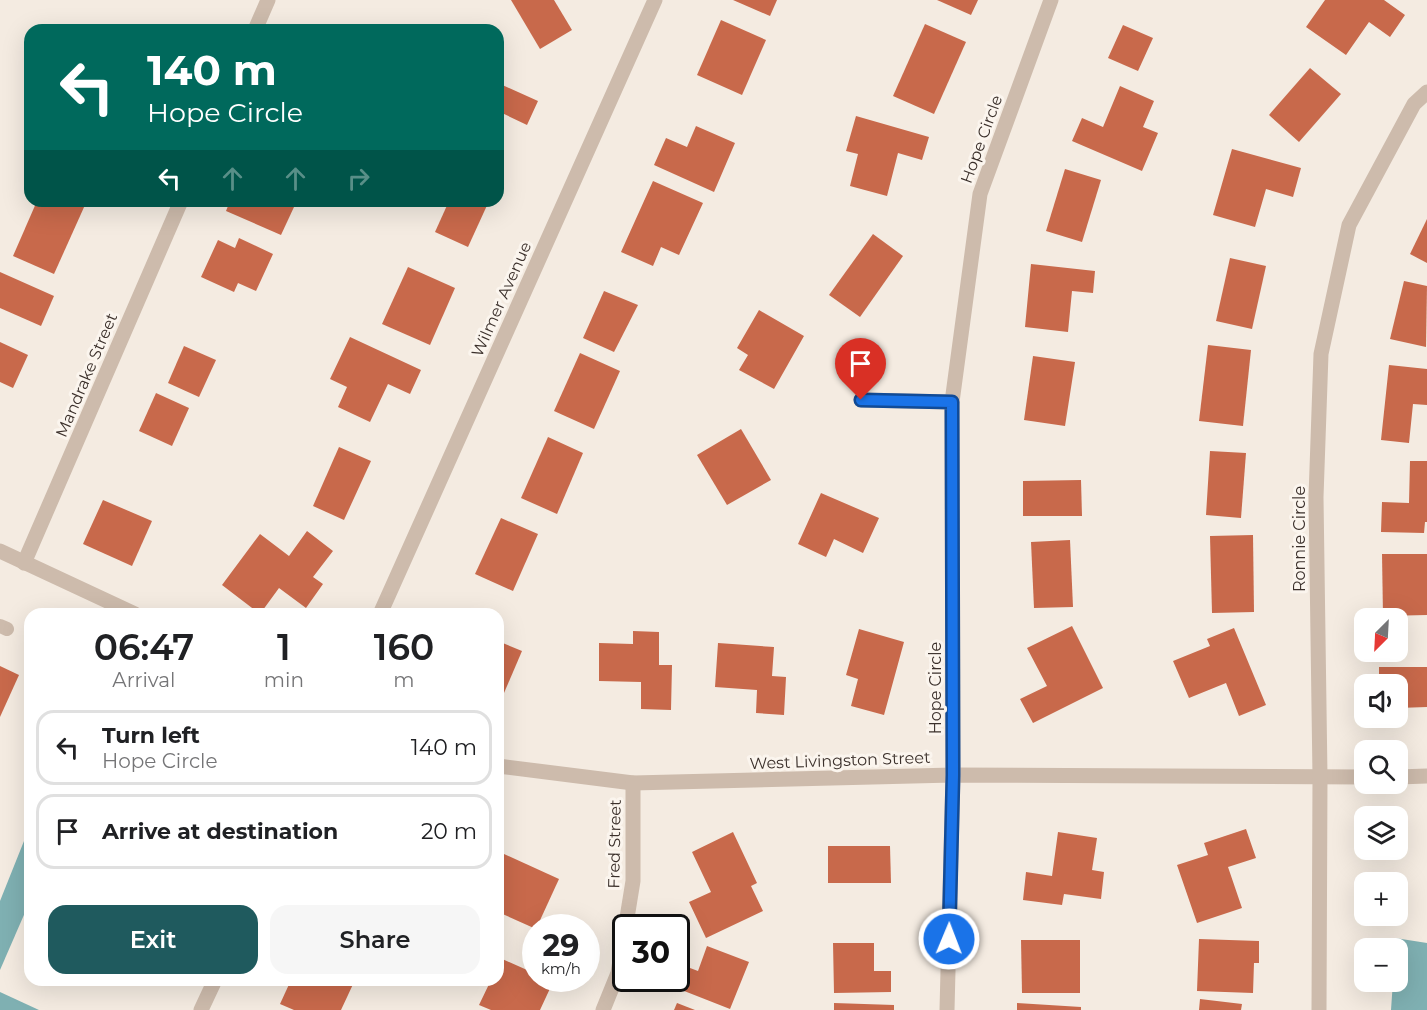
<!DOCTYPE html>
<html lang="en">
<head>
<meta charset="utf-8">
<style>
  body { margin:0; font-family:Montserrat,sans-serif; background:#f6f6f6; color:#202124; height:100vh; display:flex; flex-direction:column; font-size:22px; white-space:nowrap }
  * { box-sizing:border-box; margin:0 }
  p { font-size:20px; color:#757577 }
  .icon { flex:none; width:33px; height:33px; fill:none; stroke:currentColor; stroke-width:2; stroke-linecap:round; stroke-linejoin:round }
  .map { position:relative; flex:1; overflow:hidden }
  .panel { position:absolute; left:24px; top:608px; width:480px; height:378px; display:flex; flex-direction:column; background:#fff; border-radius:18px; box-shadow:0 6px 24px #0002 }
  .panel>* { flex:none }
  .guide { position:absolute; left:24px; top:24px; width:480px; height:183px; border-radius:18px; box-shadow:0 6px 24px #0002; background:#00695c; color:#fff; overflow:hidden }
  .needle { width:39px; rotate:204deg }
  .buttons { position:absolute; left:1354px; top:608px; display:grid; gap:12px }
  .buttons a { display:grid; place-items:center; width:54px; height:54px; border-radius:12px; background:#fff; box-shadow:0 6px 24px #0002; font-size:30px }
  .speed { position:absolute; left:522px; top:914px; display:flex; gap:12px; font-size:30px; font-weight:700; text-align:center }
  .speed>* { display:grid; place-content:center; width:78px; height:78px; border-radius:50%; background:#fff; box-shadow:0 6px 24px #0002; line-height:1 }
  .speed small { font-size:15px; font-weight:400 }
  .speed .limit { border:3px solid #111; border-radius:9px; background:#fff; color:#111 }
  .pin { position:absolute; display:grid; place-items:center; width:51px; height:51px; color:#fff; margin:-62px -26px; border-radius:50% 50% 50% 0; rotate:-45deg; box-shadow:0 0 6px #0007 }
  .pin .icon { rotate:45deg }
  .me { position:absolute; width:66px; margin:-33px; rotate:1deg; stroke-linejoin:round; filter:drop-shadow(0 0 4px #0008) }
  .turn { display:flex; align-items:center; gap:21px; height:126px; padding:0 24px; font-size:27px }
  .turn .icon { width:78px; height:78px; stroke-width:2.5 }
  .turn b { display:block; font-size:42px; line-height:51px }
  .lanes { display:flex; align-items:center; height:57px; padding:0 24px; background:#0003; justify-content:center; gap:30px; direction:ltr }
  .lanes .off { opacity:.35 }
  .eta { display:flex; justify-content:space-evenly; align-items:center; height:102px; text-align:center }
  .eta b { font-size:36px; font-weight:600; line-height:42px }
  .cta { display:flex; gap:12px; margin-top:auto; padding:12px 24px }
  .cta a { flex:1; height:69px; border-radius:18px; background:#1f5a5e; color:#fff; font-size:24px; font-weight:600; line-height:69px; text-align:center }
  .cta a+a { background:#f6f6f6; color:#202124 }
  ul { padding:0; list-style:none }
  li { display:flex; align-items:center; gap:18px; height:75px; margin:0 12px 9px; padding:0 12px; border:3px solid #e0e0e0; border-radius:18px }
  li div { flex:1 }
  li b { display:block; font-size:22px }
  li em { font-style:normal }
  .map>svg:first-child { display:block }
</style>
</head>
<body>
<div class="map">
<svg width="1427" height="1010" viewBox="0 0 1427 1010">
  <rect width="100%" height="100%" fill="#f4ebe1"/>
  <!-- water -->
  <g fill="#7fb0b2">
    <path d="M 30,826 L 30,901 L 0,970 L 0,901 Z"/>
    <path d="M 1395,938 L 1427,943 L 1427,1010 L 1391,1010 L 1393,981 L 1398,981 L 1398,948 L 1394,948 Z"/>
    <path d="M 0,992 L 39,1010 L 0,1010 Z"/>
  </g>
  <!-- building -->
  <g fill="#c8694b">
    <path d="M 511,0 L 554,0 L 572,30 L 540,49 Z"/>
    <path d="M 733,0 L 777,0 L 770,16 Z"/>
    <path d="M 937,0 L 978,0 L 971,15 Z"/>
    <path d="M 1325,0 L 1384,0 L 1405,15 L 1390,37 L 1369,22 L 1346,55 L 1306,27 Z"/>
    <path d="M 721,20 L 766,40 L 742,95 L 697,75 Z"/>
    <path d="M 925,24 L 966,42 L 934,114 L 893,96 Z"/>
    <path d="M 1123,25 L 1153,38 L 1138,71 L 1108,58 Z"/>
    <path d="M 1310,68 L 1341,94 L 1299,142 L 1269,115 Z"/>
    <path d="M 498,83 L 538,101 L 527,125 L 502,113 L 498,123 Z"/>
    <path d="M 1120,86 L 1154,101 L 1143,127 L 1158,133 L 1142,171 L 1072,141 L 1082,118 L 1103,127 Z"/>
    <path d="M 856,116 L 929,137 L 922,160 L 898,153 L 887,196 L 850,186 L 858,154 L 846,151 Z"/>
    <path d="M 696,126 L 735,143 L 714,192 L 654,165 L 666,138 L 687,147 Z"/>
    <path d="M 1232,149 L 1301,168 L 1293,197 L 1266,189 L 1255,227 L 1213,215 Z"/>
    <path d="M 1065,169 L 1101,180 L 1082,242 L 1046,231 Z"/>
    <path d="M 653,181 L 703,203 L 679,255 L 661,247 L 653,266 L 621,252 Z"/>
    <path d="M 37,201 L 76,201 L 85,205 L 54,274 L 13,256 Z"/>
    <path d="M 230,201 L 281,201 L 294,207 L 281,235 L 226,211 Z"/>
    <path d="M 449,201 L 489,201 L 468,247 L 435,232 Z"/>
    <path d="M 1427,219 L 1427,263 L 1410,254 Z"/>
    <path d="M 873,234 L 903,256 L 860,317 L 829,295 Z"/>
    <path d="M 239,238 L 273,254 L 256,291 L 238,283 L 234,292 L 201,277 L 218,240 L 235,248 Z"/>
    <path d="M 1230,258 L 1266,266 L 1252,329 L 1216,321 Z"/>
    <path d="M 1031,264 L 1095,271 L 1093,293 L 1072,291 L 1068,332 L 1025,327 Z"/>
    <path d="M 408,267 L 455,288 L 430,345 L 382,324 Z"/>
    <path d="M 0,272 L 54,296 L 41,326 L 0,308 Z"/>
    <path d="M 1404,281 L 1427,286 L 1426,347 L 1390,339 Z"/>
    <path d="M 604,291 L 638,305 L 614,352 L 583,338 Z"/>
    <path d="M 759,310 L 804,336 L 774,389 L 739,370 L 748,355 L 737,348 Z"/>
    <path d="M 350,337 L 421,370 L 410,394 L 388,384 L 370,422 L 338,407 L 347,387 L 330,379 Z"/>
    <path d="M 0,342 L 28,355 L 13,388 L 0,382 Z"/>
    <path d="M 1208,345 L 1251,350 L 1243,426 L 1199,421 Z"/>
    <path d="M 184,346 L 216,360 L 199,397 L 168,383 Z"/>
    <path d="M 580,353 L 620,371 L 594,429 L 554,411 Z"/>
    <path d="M 1033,356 L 1075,362 L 1065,426 L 1024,420 Z"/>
    <path d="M 1389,365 L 1427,369 L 1427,405 L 1413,404 L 1409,443 L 1381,440 Z"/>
    <path d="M 156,393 L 189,408 L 172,446 L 139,431 Z"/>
    <path d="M 741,429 L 771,480 L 727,505 L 697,455 Z"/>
    <path d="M 548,437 L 583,453 L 557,514 L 521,498 Z"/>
    <path d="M 339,447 L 371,461 L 344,520 L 313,506 Z"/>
    <path d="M 1210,451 L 1246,453 L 1241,518 L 1206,515 Z"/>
    <path d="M 1410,461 L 1427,461 L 1427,522 L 1425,522 L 1424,533 L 1381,532 L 1382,502 L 1409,503 Z"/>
    <path d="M 1081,480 L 1082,516 L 1023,516 L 1023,481 Z"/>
    <path d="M 821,493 L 879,518 L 863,553 L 834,539 L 826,557 L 798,544 Z"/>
    <path d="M 103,500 L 152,521 L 132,566 L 83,544 Z"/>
    <path d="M 501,518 L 538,534 L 513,591 L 475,574 Z"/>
    <path d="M 307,531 L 333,551 L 313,577 L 323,584 L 306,608 L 279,588 L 260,614 L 222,585 L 260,534 L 289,556 Z"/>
    <path d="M 1253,535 L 1254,612 L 1212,613 L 1210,536 Z"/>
    <path d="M 1070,540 L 1073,607 L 1034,608 L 1031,542 Z"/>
    <path d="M 1382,554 L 1427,554 L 1427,615 L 1383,616 Z"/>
    <path d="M 1072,626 L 1103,688 L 1033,723 L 1020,699 L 1047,686 L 1027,648 Z"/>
    <path d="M 1234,628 L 1266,705 L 1239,716 L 1226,683 L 1189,698 L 1173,661 L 1210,646 L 1207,639 Z"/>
    <path d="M 859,629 L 904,642 L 884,715 L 851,706 L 858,679 L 846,675 Z"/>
    <path d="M 633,631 L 659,632 L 659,665 L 672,665 L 671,710 L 641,709 L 641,682 L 599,681 L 599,643 L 633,644 Z"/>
    <path d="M 498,641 L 522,651 L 498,707 Z"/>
    <path d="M 718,643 L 774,647 L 772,676 L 786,677 L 784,715 L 756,713 L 757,690 L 715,687 Z"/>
    <path d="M 0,666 L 19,675 L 0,717 Z"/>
    <path d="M 1379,667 L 1427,667 L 1427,707 L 1398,708 L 1398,684 L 1379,684 Z"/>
    <path d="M 1246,829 L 1256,858 L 1228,867 L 1242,908 L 1197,923 L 1177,865 L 1208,855 L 1204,843 Z"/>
    <path d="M 733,832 L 757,883 L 751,886 L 763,911 L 706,938 L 689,902 L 711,892 L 692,852 Z"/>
    <path d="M 1058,832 L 1097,838 L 1092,870 L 1104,872 L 1101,899 L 1064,894 L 1062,905 L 1023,900 L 1026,872 L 1052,876 Z"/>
    <path d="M 828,846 L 890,846 L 891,883 L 828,883 Z"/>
    <path d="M 504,854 L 559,879 L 536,929 L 498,912 L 498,868 Z"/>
    <path d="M 1199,939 L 1259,941 L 1259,963 L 1254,963 L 1253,993 L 1197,991 Z"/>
    <path d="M 1021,940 L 1080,940 L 1080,993 L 1022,993 Z"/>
    <path d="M 833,943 L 874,943 L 874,971 L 891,971 L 891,992 L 834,993 Z"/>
    <path d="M 707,946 L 749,962 L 730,1009 L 674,987 L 682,965 L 698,971 Z"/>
    <path d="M 500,958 L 536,974 L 536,978 L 544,978 L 553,982 L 540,1010 L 491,1010 L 479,1005 L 491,980 L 498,980 L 498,963 Z"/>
    <path d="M 291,980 L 355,980 L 341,1010 L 294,1010 L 280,1004 Z"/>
    <path d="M 1200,999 L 1242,1004 L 1241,1010 L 1199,1010 Z"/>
    <path d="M 677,1003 L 695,1010 L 674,1010 Z"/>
    <path d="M 834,1003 L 894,1005 L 894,1010 L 834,1010 Z"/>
    <path d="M 1017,1003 L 1081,1007 L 1081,1010 L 1017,1010 Z"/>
  </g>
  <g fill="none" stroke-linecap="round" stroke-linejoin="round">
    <!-- service -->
    <path stroke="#cdbbac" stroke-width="14" d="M 0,626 L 7,629"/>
    <!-- minor -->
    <g stroke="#cdbbac" stroke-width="15">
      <path d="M 255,30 L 268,0"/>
      <path d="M 861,400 L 952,402"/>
      <path d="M 0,551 L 135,614"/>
      <path d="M 24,563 L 181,201"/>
      <path d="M 380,614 L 655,0"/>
      <path d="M 498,766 L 633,783 L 953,775 L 1365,777"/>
      <path d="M 1398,777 L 1427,776"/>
      <path d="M 201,1010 L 215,980"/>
      <path d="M 603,1010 L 618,973 L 633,881 L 633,783"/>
      <path d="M 947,1010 L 953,775 L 952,402 L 980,194 L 1051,0"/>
      <path d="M 1319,1010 L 1320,777 L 1316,497 L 1321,354 L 1349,225 L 1414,104 L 1427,92"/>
    </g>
  </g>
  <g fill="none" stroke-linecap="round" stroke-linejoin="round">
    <!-- route casing -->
    <g stroke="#114b97" stroke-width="15">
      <path id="route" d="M 861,400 L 952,402 L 953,775 L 949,939"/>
    </g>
    <!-- route -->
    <use href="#route" stroke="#1a73e8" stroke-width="10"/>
  </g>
  <g text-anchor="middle" stroke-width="6" stroke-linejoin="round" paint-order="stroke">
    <!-- street labels -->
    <g font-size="16" fill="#3b302b" stroke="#fbf5ee">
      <text transform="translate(981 139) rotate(-70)" y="6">Hope Circle</text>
      <text transform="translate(501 299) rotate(-66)" y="6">Wilmer Avenue</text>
      <text transform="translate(86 375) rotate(-67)" y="6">Mandrake Street</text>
      <text transform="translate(1299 539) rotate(-90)" y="6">Ronnie Circle</text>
      <text transform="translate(935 688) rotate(-90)" y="6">Hope Circle</text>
      <text transform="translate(840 760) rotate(-2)" y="6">West Livingston Street</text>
      <text transform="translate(614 844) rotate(-89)" y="6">Fred Street</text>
    </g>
  </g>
</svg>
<div class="buttons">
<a><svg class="needle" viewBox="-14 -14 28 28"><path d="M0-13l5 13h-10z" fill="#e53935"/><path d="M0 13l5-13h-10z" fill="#757577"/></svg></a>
<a><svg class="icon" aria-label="sound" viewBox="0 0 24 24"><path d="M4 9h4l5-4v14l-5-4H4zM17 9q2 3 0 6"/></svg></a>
<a><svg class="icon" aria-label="search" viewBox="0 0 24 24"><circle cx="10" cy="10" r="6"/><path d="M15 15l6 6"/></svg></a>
<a><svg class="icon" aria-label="layers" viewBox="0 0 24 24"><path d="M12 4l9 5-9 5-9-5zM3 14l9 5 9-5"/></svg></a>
<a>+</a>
<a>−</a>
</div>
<div class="speed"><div>29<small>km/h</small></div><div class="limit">30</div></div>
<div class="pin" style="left:861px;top:400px;background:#d93025"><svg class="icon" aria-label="arrive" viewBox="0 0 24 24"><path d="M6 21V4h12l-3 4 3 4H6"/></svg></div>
<svg class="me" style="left:949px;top:939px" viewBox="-20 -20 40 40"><circle r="17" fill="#1a73e8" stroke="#fff" stroke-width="3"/><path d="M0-11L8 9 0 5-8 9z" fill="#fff"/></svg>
<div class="guide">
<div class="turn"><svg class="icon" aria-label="left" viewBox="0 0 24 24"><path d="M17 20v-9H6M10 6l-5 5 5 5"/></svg><div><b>140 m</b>Hope Circle</div></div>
<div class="lanes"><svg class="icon" aria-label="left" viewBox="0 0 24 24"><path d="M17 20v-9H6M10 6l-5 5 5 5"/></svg><svg class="icon off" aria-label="ahead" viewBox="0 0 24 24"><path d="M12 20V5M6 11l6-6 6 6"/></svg><svg class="icon off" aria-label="ahead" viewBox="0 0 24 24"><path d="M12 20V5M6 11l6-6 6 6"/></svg><svg class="icon off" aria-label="right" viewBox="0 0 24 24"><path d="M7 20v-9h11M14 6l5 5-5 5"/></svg></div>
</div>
<section class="panel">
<div class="eta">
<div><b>06:47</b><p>Arrival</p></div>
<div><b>1</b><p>min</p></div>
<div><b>160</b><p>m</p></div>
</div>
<ul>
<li><svg class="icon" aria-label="left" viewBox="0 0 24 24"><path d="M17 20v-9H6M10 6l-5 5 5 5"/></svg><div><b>Turn left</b><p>Hope Circle</p></div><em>140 m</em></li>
<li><svg class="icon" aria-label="arrive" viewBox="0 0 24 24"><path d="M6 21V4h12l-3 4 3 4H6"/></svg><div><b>Arrive at destination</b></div><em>20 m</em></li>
</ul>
<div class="cta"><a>Exit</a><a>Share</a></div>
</section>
</div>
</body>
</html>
